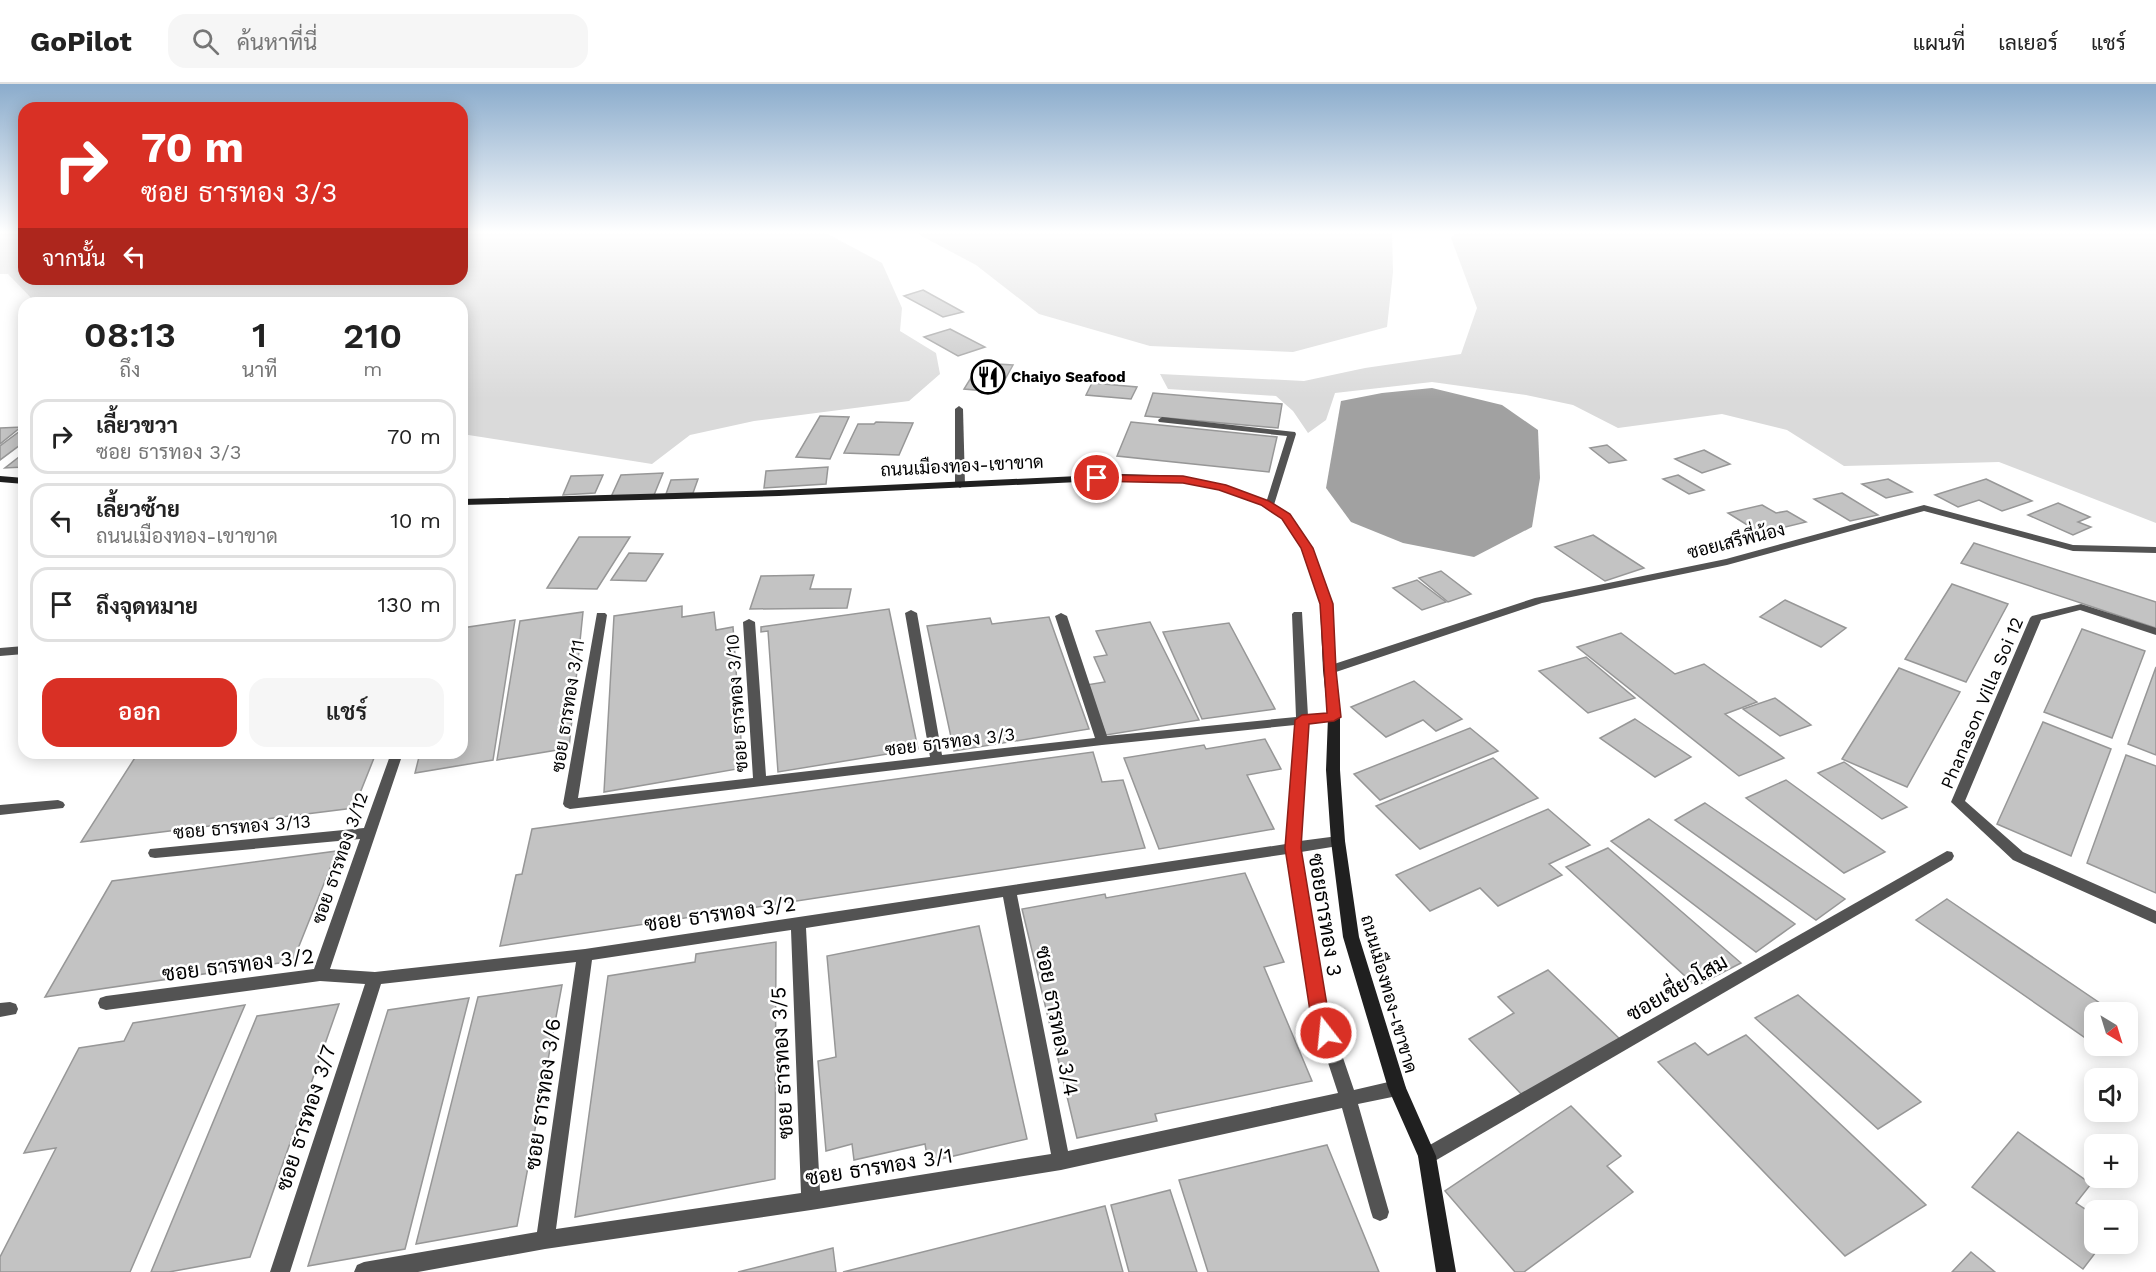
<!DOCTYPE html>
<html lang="th">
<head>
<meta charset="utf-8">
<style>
  body { margin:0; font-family:"Work Sans",Sarabun,sans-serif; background:#f6f6f6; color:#222; height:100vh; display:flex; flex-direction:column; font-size:22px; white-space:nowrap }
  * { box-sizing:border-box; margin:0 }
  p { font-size:20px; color:#767676 }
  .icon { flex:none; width:33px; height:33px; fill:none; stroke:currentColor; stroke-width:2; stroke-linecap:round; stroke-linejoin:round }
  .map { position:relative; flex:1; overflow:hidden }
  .side { position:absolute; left:18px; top:213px; width:450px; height:462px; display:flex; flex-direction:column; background:#fff; border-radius:18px; box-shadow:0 3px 15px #0003 }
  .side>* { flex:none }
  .top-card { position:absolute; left:18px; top:18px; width:450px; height:183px; border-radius:18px; box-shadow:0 3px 15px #0003; background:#d93025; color:#fff; overflow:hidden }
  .needle { width:39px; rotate:142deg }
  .controls { position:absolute; left:2084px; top:918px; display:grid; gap:12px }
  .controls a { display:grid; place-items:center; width:54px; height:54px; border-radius:12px; background:#fff; box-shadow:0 3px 15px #0003; font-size:30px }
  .pin { position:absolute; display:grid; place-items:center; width:51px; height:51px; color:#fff; margin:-26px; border:3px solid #fff; border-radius:50%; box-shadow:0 2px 6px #0007 }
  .me { position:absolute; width:66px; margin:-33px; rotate:344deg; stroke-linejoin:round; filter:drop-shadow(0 0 4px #0008) }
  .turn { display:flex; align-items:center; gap:21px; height:126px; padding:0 24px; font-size:27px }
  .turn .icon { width:78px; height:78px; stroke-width:2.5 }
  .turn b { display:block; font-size:42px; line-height:51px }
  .then { display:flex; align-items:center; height:57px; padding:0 24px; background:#0003; gap:12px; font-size:22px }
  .eta { display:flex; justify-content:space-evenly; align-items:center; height:102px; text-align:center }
  .eta b { font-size:36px; font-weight:600; line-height:42px }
  .primary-button { display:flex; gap:12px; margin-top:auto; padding:12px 24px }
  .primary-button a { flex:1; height:69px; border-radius:18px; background:#d93025; color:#fff; font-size:24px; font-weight:600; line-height:69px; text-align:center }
  .primary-button a+a { background:#f6f6f6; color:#222 }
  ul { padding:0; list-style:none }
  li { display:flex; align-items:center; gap:18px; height:75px; margin:0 12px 9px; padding:0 12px; border:3px solid #e0e0e0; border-radius:18px }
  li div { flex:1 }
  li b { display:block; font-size:22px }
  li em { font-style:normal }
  header { display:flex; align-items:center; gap:36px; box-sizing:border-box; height:84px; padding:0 30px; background:#fff; border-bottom:2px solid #e0e0e0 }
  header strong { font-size:28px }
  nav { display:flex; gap:33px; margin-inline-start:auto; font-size:21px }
  .search { width:420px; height:54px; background:#f6f6f6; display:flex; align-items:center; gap:15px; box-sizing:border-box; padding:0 21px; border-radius:18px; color:#767676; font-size:22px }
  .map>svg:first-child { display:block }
</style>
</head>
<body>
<header>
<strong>GoPilot</strong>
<div class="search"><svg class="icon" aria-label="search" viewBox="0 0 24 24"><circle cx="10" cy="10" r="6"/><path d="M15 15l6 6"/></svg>ค้นหาที่นี่</div>
<nav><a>แผนที่</a><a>เลเยอร์</a><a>แชร์</a></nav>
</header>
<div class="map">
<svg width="2156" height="1188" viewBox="0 0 2156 1188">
  <rect width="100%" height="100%" fill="#fff"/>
  <!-- green -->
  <g fill="#dadada">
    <path d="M 0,149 L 24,149 L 24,195 L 462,195 L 462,149 L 826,149 L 882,179 L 902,224 L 900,247 L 936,269 L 940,290 L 909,317 L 754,337 L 690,351 L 652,380 L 462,350 L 462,219 L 36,219 L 8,190 L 0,190 Z"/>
    <path d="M 916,149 L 1392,149 L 1393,188 L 1387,243 L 1293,268 L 1150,262 L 1039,230 L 976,181 Z"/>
    <path d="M 1456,149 L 2156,149 L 2156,439 L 1999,378 L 1844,382 L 1787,346 L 1722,330 L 1618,344 L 1573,321 L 1526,311 L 1432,298 L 1335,309 L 1326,336 L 1308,349 L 1293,327 L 1276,312 L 1168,305 L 1160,290 L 1304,297 L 1365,284 L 1461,270 L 1477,224 L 1451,154 Z"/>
  </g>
  <!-- water -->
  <path fill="#a1a1a1" d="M 1432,304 L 1502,321 L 1538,346 L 1540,394 L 1532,443 L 1474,473 L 1403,459 L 1351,438 L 1326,404 L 1341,317 L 1382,309 Z"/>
  <!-- building -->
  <g fill="#c3c3c3" stroke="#979797" stroke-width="1.5">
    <path d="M 923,206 L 963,228 L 943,233 L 904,212 Z"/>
    <path d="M 950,245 L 985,263 L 958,272 L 924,253 Z"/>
    <path d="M 980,279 L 1013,281 L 998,308 L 964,305 Z"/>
    <path d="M 1092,299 L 1137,303 L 1131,315 L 1086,311 Z"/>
    <path d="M 1153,309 L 1282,320 L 1278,344 L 1145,332 Z"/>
    <path d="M 820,332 L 849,333 L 830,375 L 796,373 Z"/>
    <path d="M 876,338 L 913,339 L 899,371 L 844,369 L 858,340 L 874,340 Z"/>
    <path d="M 1131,338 L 1277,353 L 1269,388 L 1117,372 Z"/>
    <path d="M 21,343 L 0,360 L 0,344 Z"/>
    <path d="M 20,347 L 24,347 L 24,358 L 0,376 L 0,362 Z"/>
    <path d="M 1607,361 L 1626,376 L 1609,379 L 1590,364 Z"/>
    <path d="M 1704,366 L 1730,380 L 1702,389 L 1675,375 Z"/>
    <path d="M 24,369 L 24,383 L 5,384 Z"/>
    <path d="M 828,383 L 826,400 L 764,404 L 766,387 Z"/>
    <path d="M 663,389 L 654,411 L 611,413 L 621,391 Z"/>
    <path d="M 603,391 L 595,409 L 563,411 L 571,392 Z"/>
    <path d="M 1678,391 L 1704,406 L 1689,410 L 1663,395 Z"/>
    <path d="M 698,395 L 693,409 L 666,410 L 671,396 Z"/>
    <path d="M 1888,395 L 1912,408 L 1886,414 L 1862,400 Z"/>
    <path d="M 1986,395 L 2032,417 L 2002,427 L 1979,416 L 1958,423 L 1935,411 Z"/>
    <path d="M 1842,409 L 1878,431 L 1850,437 L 1814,415 Z"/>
    <path d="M 2058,419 L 2090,433 L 2078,438 L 2091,443 L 2073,451 L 2028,431 Z"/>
    <path d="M 1762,421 L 1776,429 L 1787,427 L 1806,438 L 1760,449 L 1728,429 Z"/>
    <path d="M 1593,451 L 1644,484 L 1605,497 L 1555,463 Z"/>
    <path d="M 579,453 L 630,453 L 597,505 L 547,504 Z"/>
    <path d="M 1974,459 L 2156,518 L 2156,544 L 1961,479 Z"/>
    <path d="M 629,469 L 663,470 L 646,497 L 611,496 Z"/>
    <path d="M 1441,487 L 1471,510 L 1448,518 L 1419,494 Z"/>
    <path d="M 814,491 L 810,505 L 851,505 L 847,524 L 750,525 L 761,492 Z"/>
    <path d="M 1417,496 L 1446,518 L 1422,526 L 1393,504 Z"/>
    <path d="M 1952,500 L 2008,520 L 1966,598 L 1905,575 Z"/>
    <path d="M 1785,516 L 1846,544 L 1821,563 L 1760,533 Z"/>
    <path d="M 682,522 L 682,533 L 714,528 L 716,546 L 733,543 L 743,684 L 604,708 L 614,532 Z"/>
    <path d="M 889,525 L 918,665 L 778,688 L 768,547 L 761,548 L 761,543 Z"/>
    <path d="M 583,528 L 569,664 L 497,676 L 520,537 Z"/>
    <path d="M 1049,533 L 1089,645 L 954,667 L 927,542 L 990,534 L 992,540 Z"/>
    <path d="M 515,536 L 493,676 L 415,689 L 420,669 L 462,669 L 462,544 Z"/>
    <path d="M 1150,538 L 1199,636 L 1106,651 L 1086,601 L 1105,598 L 1094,573 L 1107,571 L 1096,547 Z"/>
    <path d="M 1229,539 L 1275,625 L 1202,635 L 1163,548 Z"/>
    <path d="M 2082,545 L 2145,567 L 2112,654 L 2044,628 Z"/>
    <path d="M 1621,549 L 1675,590 L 1704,580 L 1757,618 L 1725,630 L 1784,674 L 1739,692 L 1577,563 Z"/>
    <path d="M 1586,573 L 1635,614 L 1588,629 L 1539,587 Z"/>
    <path d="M 2156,583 L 2156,671 L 2128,660 Z"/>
    <path d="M 1899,584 L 1960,608 L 1907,703 L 1842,675 Z"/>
    <path d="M 1414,597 L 1462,635 L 1436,647 L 1423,636 L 1386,653 L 1351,623 Z"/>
    <path d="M 1775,614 L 1811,641 L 1780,652 L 1743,625 Z"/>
    <path d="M 1635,635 L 1691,673 L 1655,693 L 1600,654 Z"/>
    <path d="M 2043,638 L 2111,665 L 2071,772 L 1997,740 Z"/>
    <path d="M 1470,644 L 1498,667 L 1380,716 L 1354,690 Z"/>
    <path d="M 1265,655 L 1281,685 L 1247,691 L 1274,745 L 1159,765 L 1124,674 L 1204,661 L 1206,665 Z"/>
    <path d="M 1093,668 L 1102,698 L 1123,696 L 1145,764 L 500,862 L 516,791 L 522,790 L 532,745 Z"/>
    <path d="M 138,669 L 376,669 L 354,724 L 81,758 Z"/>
    <path d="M 2126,671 L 2156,682 L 2156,809 L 2087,779 Z"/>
    <path d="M 1493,674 L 1538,714 L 1420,765 L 1376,722 Z"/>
    <path d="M 1844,678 L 1907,723 L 1882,735 L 1818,689 Z"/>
    <path d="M 1786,696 L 1885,768 L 1844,789 L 1746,714 Z"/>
    <path d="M 1705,719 L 1845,815 L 1816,836 L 1675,736 Z"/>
    <path d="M 1548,725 L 1590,761 L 1549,780 L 1562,791 L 1498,822 L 1480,804 L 1430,827 L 1396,791 Z"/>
    <path d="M 1649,735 L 1795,840 L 1756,868 L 1611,757 Z"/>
    <path d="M 1608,764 L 1741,879 L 1696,902 L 1566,783 Z"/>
    <path d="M 337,767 L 293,877 L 45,913 L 112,797 Z"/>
    <path d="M 1245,789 L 1284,878 L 1264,883 L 1312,997 L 1155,1030 L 1157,1037 L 1077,1054 L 1022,825 L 1105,810 L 1106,814 Z"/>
    <path d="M 1947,815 L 2113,928 L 2094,928 L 2094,960 L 1916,836 Z"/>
    <path d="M 979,842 L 1027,1055 L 928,1078 L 925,1060 L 854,1076 L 852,1060 L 826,1067 L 818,977 L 836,973 L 827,872 Z"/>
    <path d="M 776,858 L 775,1095 L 575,1133 L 608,892 L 695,878 L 696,870 Z"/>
    <path d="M 1548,886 L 1622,957 L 1525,1014 L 1469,955 L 1514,929 L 1498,913 Z"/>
    <path d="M 562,901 L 517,1142 L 416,1160 L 478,913 Z"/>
    <path d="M 1798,911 L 1921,1018 L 1878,1045 L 1755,934 Z"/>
    <path d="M 469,914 L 405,1165 L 308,1182 L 388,926 Z"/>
    <path d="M 339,920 L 250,1173 L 169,1188 L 151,1188 L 257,932 Z"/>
    <path d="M 245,921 L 130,1188 L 0,1188 L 0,1173 L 56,1064 L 24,1069 L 79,964 L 124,957 L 133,939 Z"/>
    <path d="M 1746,951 L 1926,1121 L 1845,1172 L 1658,978 L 1695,959 L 1708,971 Z"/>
    <path d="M 1571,1022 L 1621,1072 L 1607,1082 L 1633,1108 L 1524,1188 L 1515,1188 L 1445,1107 Z"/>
    <path d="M 2018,1048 L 2091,1100 L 2076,1119 L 2094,1131 L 2094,1160 L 2102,1160 L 2083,1185 L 1972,1103 Z"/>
    <path d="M 1327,1061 L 1379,1188 L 1208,1188 L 1179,1096 Z"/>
    <path d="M 1170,1106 L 1197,1188 L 1129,1188 L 1111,1121 Z"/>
    <path d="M 1105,1122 L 1123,1188 L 843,1188 Z"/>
    <path d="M 833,1164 L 836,1188 L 738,1188 Z"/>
    <path d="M 1971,1168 L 1995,1188 L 1952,1188 Z"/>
  </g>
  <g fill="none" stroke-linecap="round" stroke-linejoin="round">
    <!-- lane -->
    <g fill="#535353" fill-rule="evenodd">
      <path d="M 959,322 L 963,325 L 965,401 L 960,404 L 955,401 L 955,325 Z"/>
      <path d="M 1924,421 L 2073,461 L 2156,463 L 2156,469 L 2073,467 L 1924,427 L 1727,481 L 1542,519 L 1333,589 L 1325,589 L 1323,586 L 1325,583 L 1535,514 L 1726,475 Z"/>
    </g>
    <!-- street -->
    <g fill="#535353" fill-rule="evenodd">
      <path d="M 1162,333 L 1295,348 L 1296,350 L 1273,424 L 1270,425 L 1265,422 L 1287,352 L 1159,338 L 1158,336 Z"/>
      <path d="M 2081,520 L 2156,544 L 2156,551 L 2080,526 L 2041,536 L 1965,717 L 2023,768 L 2156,827 L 2156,840 L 2013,776 L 1951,718 L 2030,534 L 2032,532 Z"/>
      <path d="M 911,526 L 917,529 L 942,671 L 1095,654 L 1055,532 L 1061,529 L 1067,532 L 1107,652 L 1296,633 L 1292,530 L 1294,528 L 1302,528 L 1308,632 L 1334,629 L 1340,633 L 1334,637 L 1308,640 L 1300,757 L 1338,752 L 1343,753 L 1345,757 L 1343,761 L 1338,762 L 1301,768 L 1327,927 L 1354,1006 L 1397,996 L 1403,999 L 1406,1004 L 1403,1009 L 1397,1012 L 1358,1020 L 1389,1128 L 1387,1134 L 1380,1137 L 1373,1134 L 1371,1128 L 1342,1024 L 1061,1086 L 811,1126 L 545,1165 L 418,1188 L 354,1188 L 357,1181 L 364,1178 L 537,1148 L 576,878 L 381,900 L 290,1188 L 270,1188 L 365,900 L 320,897 L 106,926 L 100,924 L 98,919 L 100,914 L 106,912 L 314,885 L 360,755 L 155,774 L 150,773 L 148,769 L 150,765 L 364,744 L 391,669 L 403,669 L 330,885 L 375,888 L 585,865 L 1286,760 L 1295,641 L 1102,661 L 570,725 L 565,723 L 563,720 L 597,529 L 605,529 L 607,531 L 578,714 L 753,694 L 743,538 L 749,535 L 755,538 L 766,692 L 930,673 L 905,529 ZM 1287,770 L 1311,927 L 1338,1009 L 1068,1067 L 1017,811 ZM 1003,813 L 1051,1070 L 820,1107 L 806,844 ZM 791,846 L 801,1109 L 556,1145 L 592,876 Z"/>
      <path d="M 24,562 L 24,570 L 0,572 L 0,564 Z"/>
      <path d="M 58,716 L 63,718 L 65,721 L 63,724 L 0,731 L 0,721 Z"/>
      <path d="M 1947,767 L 1952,768 L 1954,772 L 1952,776 L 1433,1078 L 1427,1080 L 1421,1078 L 1418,1072 L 1421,1066 Z"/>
      <path d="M 10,918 L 16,920 L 18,925 L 16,930 L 0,933 L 0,919 Z"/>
    </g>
    <!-- secondary -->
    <g fill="#202020" fill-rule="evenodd">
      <path d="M 1120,390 L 1183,392 L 1225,401 L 1268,417 L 1290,430 L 1312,464 L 1332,520 L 1335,586 L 1340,633 L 1340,686 L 1345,757 L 1359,853 L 1406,1004 L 1436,1072 L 1456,1188 L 1436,1188 L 1418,1072 L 1388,1004 L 1343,853 L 1331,757 L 1326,686 L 1328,633 L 1323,586 L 1320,520 L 1302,464 L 1282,434 L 1262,421 L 1219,405 L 1183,398 L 1120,396 L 779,412 L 462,421 L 462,415 L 779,406 Z"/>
      <path d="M 0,392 L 24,394 L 24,400 L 0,398 Z"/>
    </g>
  </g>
  <!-- sky -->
  <linearGradient id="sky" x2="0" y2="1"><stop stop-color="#8baccc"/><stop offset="0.47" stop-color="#fff"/><stop offset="1" stop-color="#fff" stop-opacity="0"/></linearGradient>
  <rect width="2156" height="315" fill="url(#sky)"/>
  <!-- route -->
  <path fill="#d93025" stroke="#8d1f18" stroke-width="1.5" d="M 1097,391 L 1183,392 L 1226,401 L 1269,417 L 1290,430 L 1313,464 L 1333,520 L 1336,586 L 1341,633 L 1334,637 L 1309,640 L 1301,764 L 1328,927 L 1335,949 L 1333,955 L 1326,957 L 1320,955 L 1310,927 L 1285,764 L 1295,636 L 1302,631 L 1327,629 L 1320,520 L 1301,464 L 1282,435 L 1261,421 L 1219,406 L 1183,399 L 1093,397 L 1092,394 Z"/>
  <!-- icons -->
  <defs>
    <g id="restaurant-ring" transform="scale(1.725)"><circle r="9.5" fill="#fff" stroke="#000" stroke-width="1.5"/><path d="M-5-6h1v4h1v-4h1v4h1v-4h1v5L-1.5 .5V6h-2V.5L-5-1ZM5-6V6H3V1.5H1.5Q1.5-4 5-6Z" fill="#000"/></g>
  </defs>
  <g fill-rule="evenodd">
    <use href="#restaurant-ring" x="988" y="293"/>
  </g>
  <g text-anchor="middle" stroke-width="5" stroke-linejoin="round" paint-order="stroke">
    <!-- far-poi labels -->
    <g font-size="15" font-weight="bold" fill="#000" stroke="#fff" text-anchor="start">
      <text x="1011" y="298">Chaiyo Seafood</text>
    </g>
    <!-- street labels -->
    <g font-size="18" fill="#000" stroke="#fff">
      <text transform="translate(962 382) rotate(-3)" y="6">ถนนเมืองทอง-เขาขาด</text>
      <text transform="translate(1736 457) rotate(-14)" y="6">ซอยเสรีพี่น้อง</text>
      <text transform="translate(737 619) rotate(-94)" y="6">ซอย ธารทอง 3/10</text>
      <text transform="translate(1982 619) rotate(-67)" y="6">Phanason Villa Soi 12</text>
      <text transform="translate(568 622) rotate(-81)" y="6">ซอย ธารทอง 3/11</text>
      <text transform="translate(950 658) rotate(-7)" y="6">ซอย ธารทอง 3/3</text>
      <text transform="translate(242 743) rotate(-5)" y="6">ซอย ธารทอง 3/13</text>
      <text transform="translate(340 774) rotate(-71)" y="6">ซอย ธารทอง 3/12</text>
      <text transform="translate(1389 910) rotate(74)" y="6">ถนนเมืองทอง-เขาขาด</text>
    </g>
    <!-- near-street labels -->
    <g font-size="21" fill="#000" stroke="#fff">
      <text transform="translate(720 830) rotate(-8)" y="7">ซอย ธารทอง 3/2</text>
      <text transform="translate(1325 831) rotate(81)" y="7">ซอยธารทอง 3</text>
      <text transform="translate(238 881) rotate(-7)" y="7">ซอย ธารทอง 3/2</text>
      <text transform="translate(1677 904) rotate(-30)" y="7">ซอยเชี่ยวโสม</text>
      <text transform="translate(1057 937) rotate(79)" y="7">ซอย ธารทอง 3/4</text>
      <text transform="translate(782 979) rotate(-93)" y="7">ซอย ธารทอง 3/5</text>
      <text transform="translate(543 1010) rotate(-82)" y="7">ซอย ธารทอง 3/6</text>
      <text transform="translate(306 1034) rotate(-72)" y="7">ซอย ธารทอง 3/7</text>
      <text transform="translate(879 1083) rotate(-9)" y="7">ซอย ธารทอง 3/1</text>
    </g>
  </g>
</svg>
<div class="controls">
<a><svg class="needle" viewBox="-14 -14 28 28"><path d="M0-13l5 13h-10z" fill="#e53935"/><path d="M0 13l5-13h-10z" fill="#767676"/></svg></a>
<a><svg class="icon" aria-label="sound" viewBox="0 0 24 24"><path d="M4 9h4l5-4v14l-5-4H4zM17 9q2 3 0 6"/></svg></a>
<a>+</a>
<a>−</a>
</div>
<div class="pin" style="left:1097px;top:394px;background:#d93025"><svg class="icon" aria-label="arrive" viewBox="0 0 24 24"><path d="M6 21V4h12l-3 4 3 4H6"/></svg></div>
<svg class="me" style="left:1326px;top:949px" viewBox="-20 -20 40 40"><circle r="17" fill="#d93025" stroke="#fff" stroke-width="3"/><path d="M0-11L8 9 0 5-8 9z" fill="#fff"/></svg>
<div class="top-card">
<div class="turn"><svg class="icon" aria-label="right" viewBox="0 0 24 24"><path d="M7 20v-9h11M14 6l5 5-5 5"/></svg><div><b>70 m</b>ซอย ธารทอง 3/3</div></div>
<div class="then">จากนั้น<svg class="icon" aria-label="left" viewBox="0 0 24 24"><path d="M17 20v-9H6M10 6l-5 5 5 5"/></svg></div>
</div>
<section class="side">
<div class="eta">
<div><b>08:13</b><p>ถึง</p></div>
<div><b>1</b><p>นาที</p></div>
<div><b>210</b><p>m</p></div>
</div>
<ul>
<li><svg class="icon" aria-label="right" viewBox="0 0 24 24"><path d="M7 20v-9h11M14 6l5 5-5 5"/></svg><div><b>เลี้ยวขวา</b><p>ซอย ธารทอง 3/3</p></div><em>70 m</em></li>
<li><svg class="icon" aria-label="left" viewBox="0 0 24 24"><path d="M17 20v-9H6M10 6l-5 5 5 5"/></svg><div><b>เลี้ยวซ้าย</b><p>ถนนเมืองทอง-เขาขาด</p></div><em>10 m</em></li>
<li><svg class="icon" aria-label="arrive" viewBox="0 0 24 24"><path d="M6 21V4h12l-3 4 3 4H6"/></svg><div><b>ถึงจุดหมาย</b></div><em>130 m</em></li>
</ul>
<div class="primary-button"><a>ออก</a><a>แชร์</a></div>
</section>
</div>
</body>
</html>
